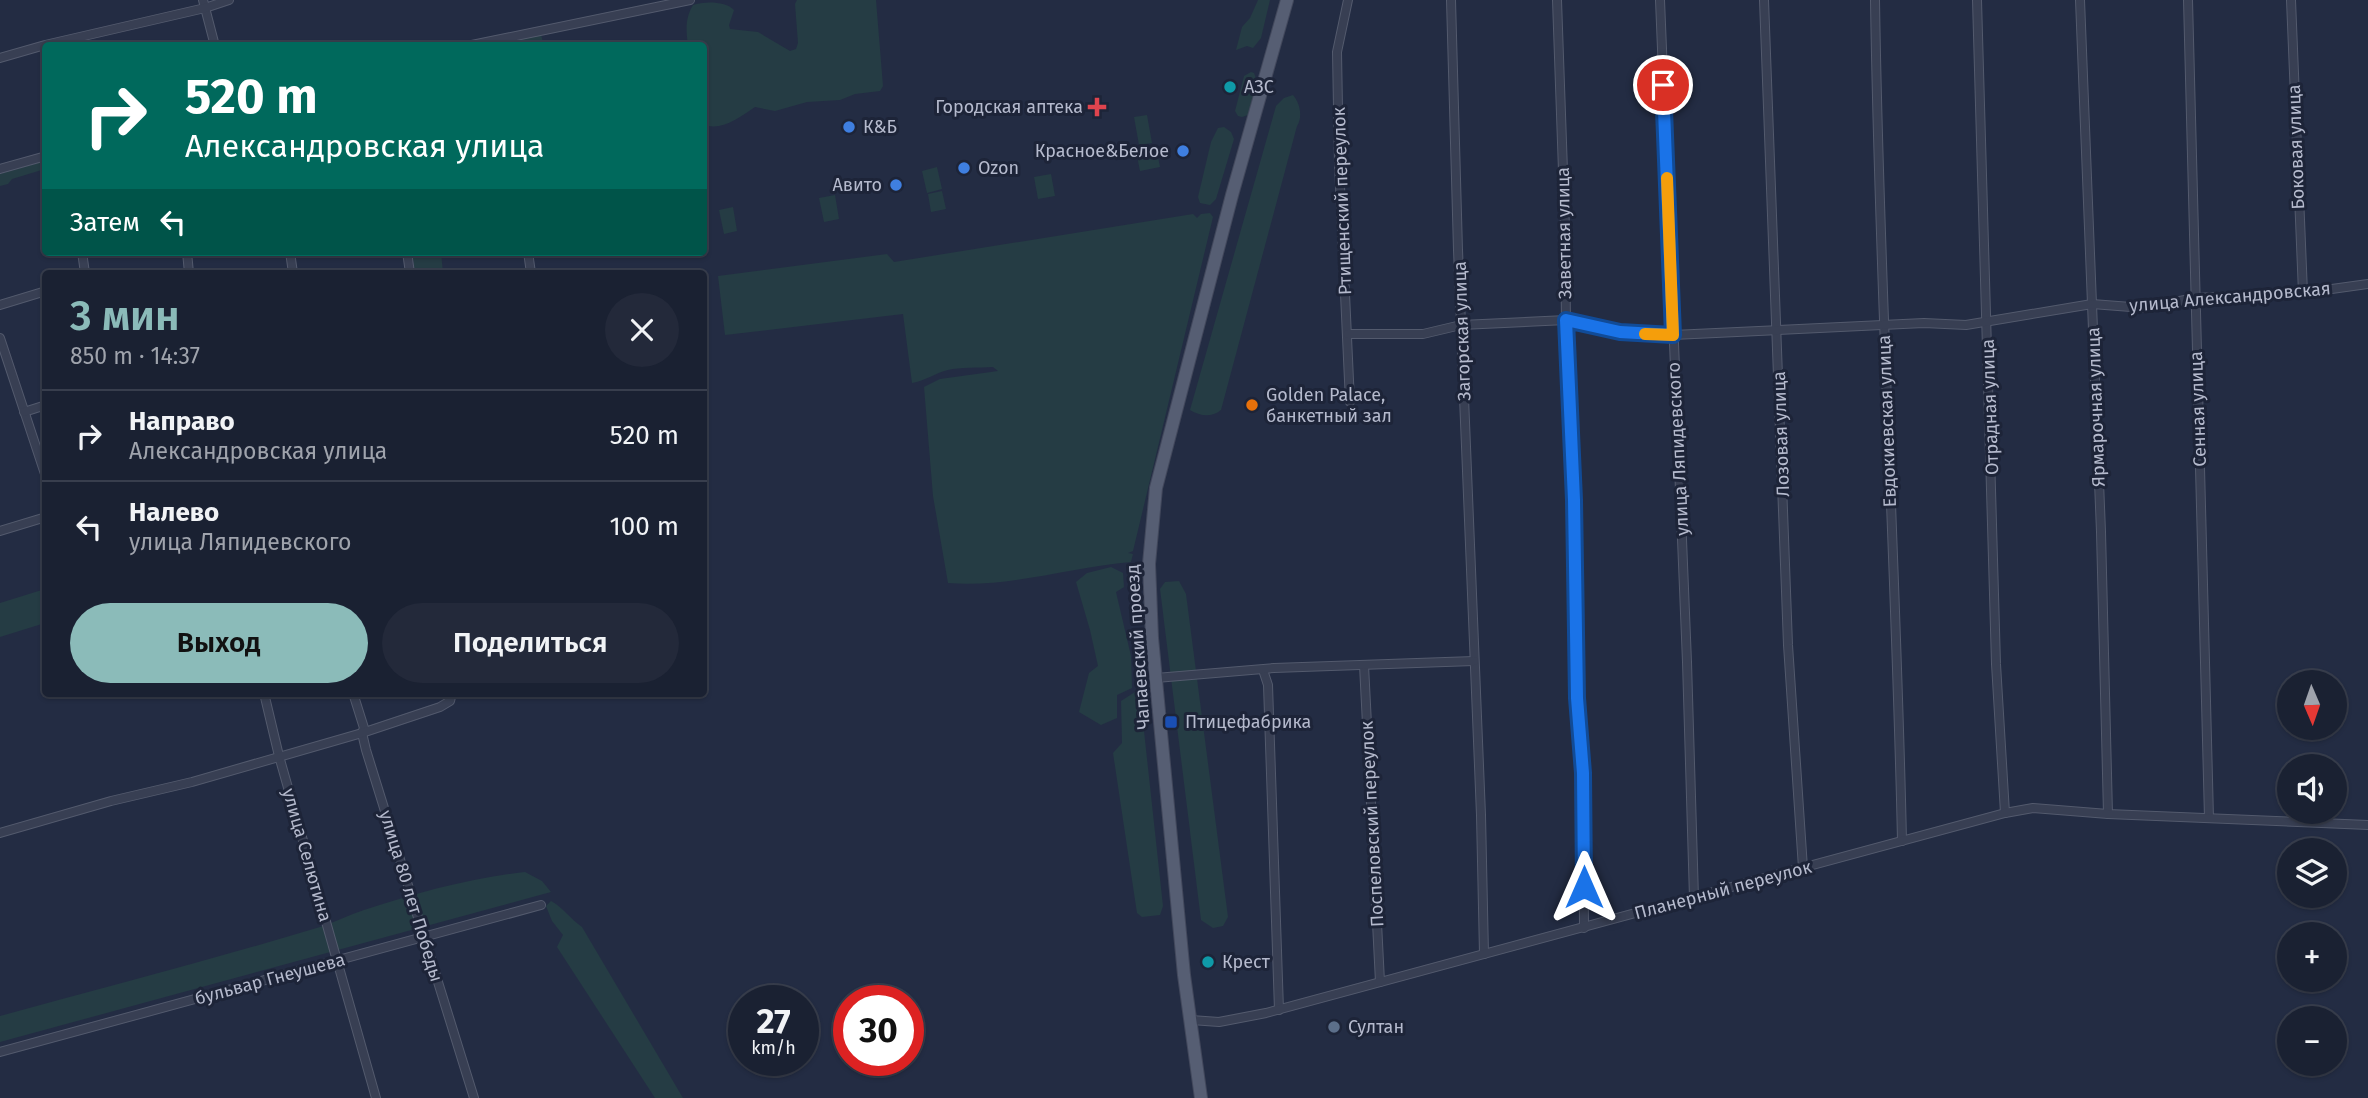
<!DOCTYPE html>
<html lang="ru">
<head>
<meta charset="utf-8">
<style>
  body { margin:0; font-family:"Fira Sans",sans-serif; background:#23293a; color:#f1f3f6; height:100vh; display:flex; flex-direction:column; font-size:26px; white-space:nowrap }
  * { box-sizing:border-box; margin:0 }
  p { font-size:23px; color:#9fa3ac }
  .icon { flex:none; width:38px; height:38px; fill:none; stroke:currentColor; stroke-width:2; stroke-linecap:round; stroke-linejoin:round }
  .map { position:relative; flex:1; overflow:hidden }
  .details { position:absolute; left:42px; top:270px; width:665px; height:427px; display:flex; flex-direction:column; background:#1a2132; border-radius:7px; box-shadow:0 2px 5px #0004,0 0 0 2px #383e4d }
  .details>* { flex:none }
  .banner { position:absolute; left:42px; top:42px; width:665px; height:214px; border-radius:7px; box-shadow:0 2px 5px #0004,0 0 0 2px #383e4d; background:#00695c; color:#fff; overflow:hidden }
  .needle { width:46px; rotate:178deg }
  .tools { position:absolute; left:2277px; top:670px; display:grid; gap:14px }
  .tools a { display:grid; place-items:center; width:70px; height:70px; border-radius:50%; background:#1a2132; box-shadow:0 2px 5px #0004,0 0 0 2px #383e4d; font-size:35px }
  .speed { position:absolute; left:728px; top:985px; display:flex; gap:14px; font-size:35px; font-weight:700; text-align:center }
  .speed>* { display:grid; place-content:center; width:91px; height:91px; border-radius:50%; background:#1a2132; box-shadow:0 2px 5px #0004,0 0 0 2px #383e4d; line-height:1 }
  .speed small { font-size:18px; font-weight:400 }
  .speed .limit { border:10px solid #d22; background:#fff; color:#111 }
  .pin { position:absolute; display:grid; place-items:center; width:60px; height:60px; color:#fff; margin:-30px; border:4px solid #fff; border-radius:50%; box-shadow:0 2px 7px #0007 }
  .me { position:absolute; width:77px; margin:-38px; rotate:0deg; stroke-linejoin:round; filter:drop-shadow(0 0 5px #0008) }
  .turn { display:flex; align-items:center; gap:24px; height:147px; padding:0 28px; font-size:32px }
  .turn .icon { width:91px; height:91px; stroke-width:2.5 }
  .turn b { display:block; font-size:49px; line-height:60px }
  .then { display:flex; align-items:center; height:66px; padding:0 28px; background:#0003; gap:14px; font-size:26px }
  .round { display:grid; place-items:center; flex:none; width:74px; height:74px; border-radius:37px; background:#23293a }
  .headline { display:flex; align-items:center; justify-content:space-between; height:119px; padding:0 28px }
  h1 { font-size:42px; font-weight:600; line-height:52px; color:#8bbbb9 }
  .primary-button { display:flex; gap:14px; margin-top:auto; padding:14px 28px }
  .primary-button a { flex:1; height:80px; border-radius:42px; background:#8bbbb9; color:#111; font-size:28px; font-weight:600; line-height:80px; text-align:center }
  .primary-button a+a { background:#23293a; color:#f1f3f6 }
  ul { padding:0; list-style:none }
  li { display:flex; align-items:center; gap:21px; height:91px; padding:0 28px; border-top:2px solid #383e4d }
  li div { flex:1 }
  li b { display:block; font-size:26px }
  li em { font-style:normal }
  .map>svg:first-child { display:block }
</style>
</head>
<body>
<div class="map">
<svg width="2368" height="1098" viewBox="0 0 2368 1098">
  <rect width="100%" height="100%" fill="#232c43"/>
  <!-- green -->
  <g fill="#253c44">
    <path d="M 797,0 L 876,0 L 883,86 L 880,91 L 855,94 L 840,100 L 807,102 L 775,111 L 755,107 C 740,117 723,131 704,125 L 704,46 L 688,45 C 686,31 685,18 693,5 C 704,1 726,1 734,10 L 729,25 L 730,29 L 758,32 L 790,51 L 796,49 L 798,43 L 795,4 Z"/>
    <path d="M 1258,0 L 1270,0 L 1261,38 L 1253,48 L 1247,46 L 1236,50 L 1242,27 L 1250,18 Z"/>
    <path d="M 541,35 L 544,45 L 494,46 L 494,43 Z"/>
    <path d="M 1251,72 L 1254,73 L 1257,81 L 1248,115 L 1242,117 L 1238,116 L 1235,111 L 1244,76 Z"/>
    <path d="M 1293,95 C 1300,103 1303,117 1297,126 L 1221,410 C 1211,418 1200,416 1190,410 L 1276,106 L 1284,98 Z"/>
    <path d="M 1147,115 L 1152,143 L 1139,145 L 1134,117 Z"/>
    <path d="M 1224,127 L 1231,132 L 1234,139 L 1216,199 L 1210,205 L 1200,203 L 1198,197 L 1211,142 L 1218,128 Z"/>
    <path d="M 1156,147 L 1160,167 L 1140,171 L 1136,151 Z"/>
    <path d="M 45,161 L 45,169 L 12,179 L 8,184 L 0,186 L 0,174 Z"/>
    <path d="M 937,167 L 942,189 L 927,193 L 922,171 Z"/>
    <path d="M 1051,174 L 1055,196 L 1038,199 L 1034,177 Z"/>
    <path d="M 942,191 L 946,209 L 931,212 L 928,194 Z"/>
    <path d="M 835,195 L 839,219 L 824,222 L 819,198 Z"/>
    <path d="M 733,207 L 737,231 L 724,234 L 719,210 Z"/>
    <path d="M 1210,213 L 1213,217 L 1133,551 L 1128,553 L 1133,554 L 1131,562 C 1070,567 1010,588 948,583 L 933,496 L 924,387 L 940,379 L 998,371 L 993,367 C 980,368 959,367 948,370 C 935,373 925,381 912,383 L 903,314 L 725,335 L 718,276 L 887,254 L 894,262 L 1193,214 L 1197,218 L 1201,214 Z"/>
    <path d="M 412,252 L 441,252 L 443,273 L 415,273 Z"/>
    <path d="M 1111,567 L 1123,573 L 1124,587 L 1116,592 L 1131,656 L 1132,688 L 1117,695 L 1117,718 L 1101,725 L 1079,712 L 1089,673 L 1098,666 L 1090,630 L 1076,582 L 1087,573 Z"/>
    <path d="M 1179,581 L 1186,594 L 1228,917 L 1223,926 L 1213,928 L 1201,920 L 1160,589 L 1165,582 Z"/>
    <path d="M 45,589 L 45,623 L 0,637 L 0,603 Z"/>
    <path d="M 1135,692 L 1140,694 L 1163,906 L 1160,915 L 1142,917 L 1137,913 L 1113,753 L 1122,743 L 1121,701 Z"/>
    <path d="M 525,872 L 542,881 L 551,892 L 0,1042 L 0,1016 C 107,987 214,959 320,927 C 335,922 349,915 364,910 C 417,893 470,878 525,872 Z"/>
    <path d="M 551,901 C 564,908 570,919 582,927 L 683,1098 L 655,1098 L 557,947 L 563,935 L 552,921 L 546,906 Z"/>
  </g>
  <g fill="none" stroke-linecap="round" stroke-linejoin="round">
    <!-- street casing -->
    <g stroke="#535a6d" stroke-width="10">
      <g id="street">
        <path d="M 203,0 L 215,46"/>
        <path d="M 1348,0 L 1337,52 L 1339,164 L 1350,402"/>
        <path d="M 1451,0 L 1458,250 L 1481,815 L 1484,954"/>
        <path d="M 1557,0 L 1565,228 L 1566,324 L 1574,500 L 1577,698 L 1583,773 L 1584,928"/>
        <path d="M 1660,0 L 1687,662 L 1694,898"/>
        <path d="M 1764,0 L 1788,645 L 1803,868"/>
        <path d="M 1875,0 C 1879,281 1896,561 1902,841"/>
        <path d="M 1977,0 L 1996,664 L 2005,813"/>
        <path d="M 2080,0 L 2101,532 L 2108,814"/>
        <path d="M 2188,0 L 2209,818"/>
        <path d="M 2291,0 L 2303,293"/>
        <path d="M 467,46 L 690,0"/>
        <path d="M 0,58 L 45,45 L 205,8 L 229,0"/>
        <path d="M 0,169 L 46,156"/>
        <path d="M 82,252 L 85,273"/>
        <path d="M 187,252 L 189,273"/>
        <path d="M 290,252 L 293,273"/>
        <path d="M 407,252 L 410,273"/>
        <path d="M 528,252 L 531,273"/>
        <path d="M 0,305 L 46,291"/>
        <path d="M 1348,334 L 1423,334 L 1461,325 L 1566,320 L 1620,333 L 1673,335 L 1924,323 L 1966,325 L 2092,304 L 2144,308 L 2195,298 L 2303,293 L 2368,284"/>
        <path d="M 0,338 L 46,477"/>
        <path d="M 24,412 L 46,405"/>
        <path d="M 0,531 L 46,517"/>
        <path d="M 1364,665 L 1380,982"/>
        <path d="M 1263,670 L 1268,685 L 1279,1010"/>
        <path d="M 1156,678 L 1274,668 L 1474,661"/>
        <path d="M 264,693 L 279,756 L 376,1098"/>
        <path d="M 353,693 L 364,728 L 362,733 L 366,750 L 474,1098"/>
        <path d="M 0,833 L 111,801 L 192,782 L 362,733 L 440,707 L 450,701 L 452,693"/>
        <path d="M 1191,1020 L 1219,1022 L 1266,1013 L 2005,813 L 2033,808 L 2108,814 L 2368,825"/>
        <path d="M 0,1052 L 541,905"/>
      </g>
    </g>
    <!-- primary casing -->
    <g stroke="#42485c" stroke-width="14">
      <path id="primary" d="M 1201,1098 L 1184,975 L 1152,638 L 1149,564 L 1156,488 L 1232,195 L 1287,0"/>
    </g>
    <!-- street -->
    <use href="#street" stroke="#383f53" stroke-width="8"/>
    <!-- primary -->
    <use href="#primary" stroke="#565e73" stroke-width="12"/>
  </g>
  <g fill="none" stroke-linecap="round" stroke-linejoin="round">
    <!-- route casing -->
    <g stroke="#114b97" stroke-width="18">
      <path id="route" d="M 1584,887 L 1583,773 L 1577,698 L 1574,500 L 1566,320 L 1620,332 L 1673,335 L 1663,85"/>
    </g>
    <!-- route -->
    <use href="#route" stroke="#1a73e8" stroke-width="12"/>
    <!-- slow -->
    <path stroke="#f59e0b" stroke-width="12" d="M 1645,334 L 1673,335 L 1667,178"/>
  </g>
  <!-- markers -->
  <g fill="#0f9aa8" stroke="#1d2438" stroke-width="2.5">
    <circle cx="1230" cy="87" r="7"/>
    <circle cx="1208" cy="962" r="7"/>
  </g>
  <path fill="#e0444e" stroke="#1d2438" stroke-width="2.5" d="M1093.5 96.5h7v7h7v7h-7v7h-7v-7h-7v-7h7z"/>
  <g fill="#3f7fe0" stroke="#1d2438" stroke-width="2.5">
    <circle cx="849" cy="127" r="7"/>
    <circle cx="1183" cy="151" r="7"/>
    <circle cx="964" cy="168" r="7"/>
    <circle cx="896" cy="185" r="7"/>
  </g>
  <circle fill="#e8710a" stroke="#1d2438" stroke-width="2.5" cx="1252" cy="405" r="7"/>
  <rect fill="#1a4fb4" stroke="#1d2438" stroke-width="2.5" x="1164" y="715" width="14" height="14" rx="3.5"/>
  <circle fill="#5c6f8a" stroke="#1d2438" stroke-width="2.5" cx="1334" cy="1027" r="7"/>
  <g text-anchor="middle" stroke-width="6" stroke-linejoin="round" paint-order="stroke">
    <!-- poi labels -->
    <g font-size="18" fill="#b5bacd" stroke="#1d2438" text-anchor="start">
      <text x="1244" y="93">АЗС</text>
      <text x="1083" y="113" text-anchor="end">Городская аптека</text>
      <text x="863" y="133">К&amp;Б</text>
      <text x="1169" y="157" text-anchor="end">Красное&amp;Белое</text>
      <text x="978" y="174">Ozon</text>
      <text x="882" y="191" text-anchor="end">Авито</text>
      <text x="1266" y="401">Golden Palace,<tspan x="1266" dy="21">банкетный зал</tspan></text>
      <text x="1185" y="728">Птицефабрика</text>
      <text x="1222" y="968">Крест</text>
      <text x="1348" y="1033">Султан</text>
    </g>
    <!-- street labels -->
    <g font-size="18" fill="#b5bacd" stroke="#1d2438">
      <text transform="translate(2296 147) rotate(-92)" y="6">Боковая улица</text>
      <text transform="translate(1342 201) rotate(-92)" y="6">Ртищенский переулок</text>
      <text transform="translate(1564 233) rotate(-91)" y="6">Заветная улица</text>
      <text transform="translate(2230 297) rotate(-5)" y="6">улица Александровская</text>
      <text transform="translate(1462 331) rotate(-92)" y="6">Загорская улица</text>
      <text transform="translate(1990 407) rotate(-92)" y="6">Отрадная улица</text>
      <text transform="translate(2096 407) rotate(-92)" y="6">Ярмарочная улица</text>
      <text transform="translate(2198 409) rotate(-92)" y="6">Сенная улица</text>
      <text transform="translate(1887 421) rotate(-92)" y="6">Евдокиевская улица</text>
      <text transform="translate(1781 434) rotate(-92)" y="6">Лозовая улица</text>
      <text transform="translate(1678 449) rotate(-93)" y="6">улица Ляпидевского</text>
      <text transform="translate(1138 647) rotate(-94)" y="6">Чапаевский проезд</text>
      <text transform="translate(1372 824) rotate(-93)" y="6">Поспеловский переулок</text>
      <text transform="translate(307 855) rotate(74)" y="6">улица Селютина</text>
      <text transform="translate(1723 890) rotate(-15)" y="6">Планерный переулок</text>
      <text transform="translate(411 896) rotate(73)" y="6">улица 80 лет Победы</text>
      <text transform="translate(270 979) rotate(-15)" y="6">бульвар Гнеушева</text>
    </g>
  </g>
</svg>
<div class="tools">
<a><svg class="needle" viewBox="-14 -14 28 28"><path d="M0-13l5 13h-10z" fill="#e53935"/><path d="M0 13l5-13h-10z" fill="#9fa3ac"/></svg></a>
<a><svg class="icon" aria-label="sound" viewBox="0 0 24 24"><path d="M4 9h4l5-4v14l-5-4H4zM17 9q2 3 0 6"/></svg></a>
<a><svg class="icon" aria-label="layers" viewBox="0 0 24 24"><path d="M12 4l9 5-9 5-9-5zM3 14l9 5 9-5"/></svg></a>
<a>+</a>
<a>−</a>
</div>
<div class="speed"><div>27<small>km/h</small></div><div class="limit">30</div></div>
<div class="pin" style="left:1663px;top:85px;background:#d93025"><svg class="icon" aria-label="arrive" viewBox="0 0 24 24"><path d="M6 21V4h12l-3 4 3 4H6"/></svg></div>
<svg class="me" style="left:1584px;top:887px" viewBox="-20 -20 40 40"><path d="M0-17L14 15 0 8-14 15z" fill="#1a73e8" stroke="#fff" stroke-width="4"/></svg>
<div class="banner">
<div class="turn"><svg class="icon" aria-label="right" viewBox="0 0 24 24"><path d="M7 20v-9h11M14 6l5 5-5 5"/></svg><div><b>520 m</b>Александровская улица</div></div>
<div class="then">Затем<svg class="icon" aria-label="left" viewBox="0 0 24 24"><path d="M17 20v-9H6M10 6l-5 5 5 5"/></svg></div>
</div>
<section class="details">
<div class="headline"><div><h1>3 мин</h1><p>850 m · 14:37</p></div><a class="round"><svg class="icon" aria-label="close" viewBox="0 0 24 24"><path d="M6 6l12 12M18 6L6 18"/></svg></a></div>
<ul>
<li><svg class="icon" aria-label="right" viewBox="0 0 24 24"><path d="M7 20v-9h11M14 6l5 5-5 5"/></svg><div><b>Направо</b><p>Александровская улица</p></div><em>520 m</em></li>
<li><svg class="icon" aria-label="left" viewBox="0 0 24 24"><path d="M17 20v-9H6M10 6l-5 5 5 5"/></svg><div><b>Налево</b><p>улица Ляпидевского</p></div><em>100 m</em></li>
</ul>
<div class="primary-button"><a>Выход</a><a>Поделиться</a></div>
</section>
</div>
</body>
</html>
